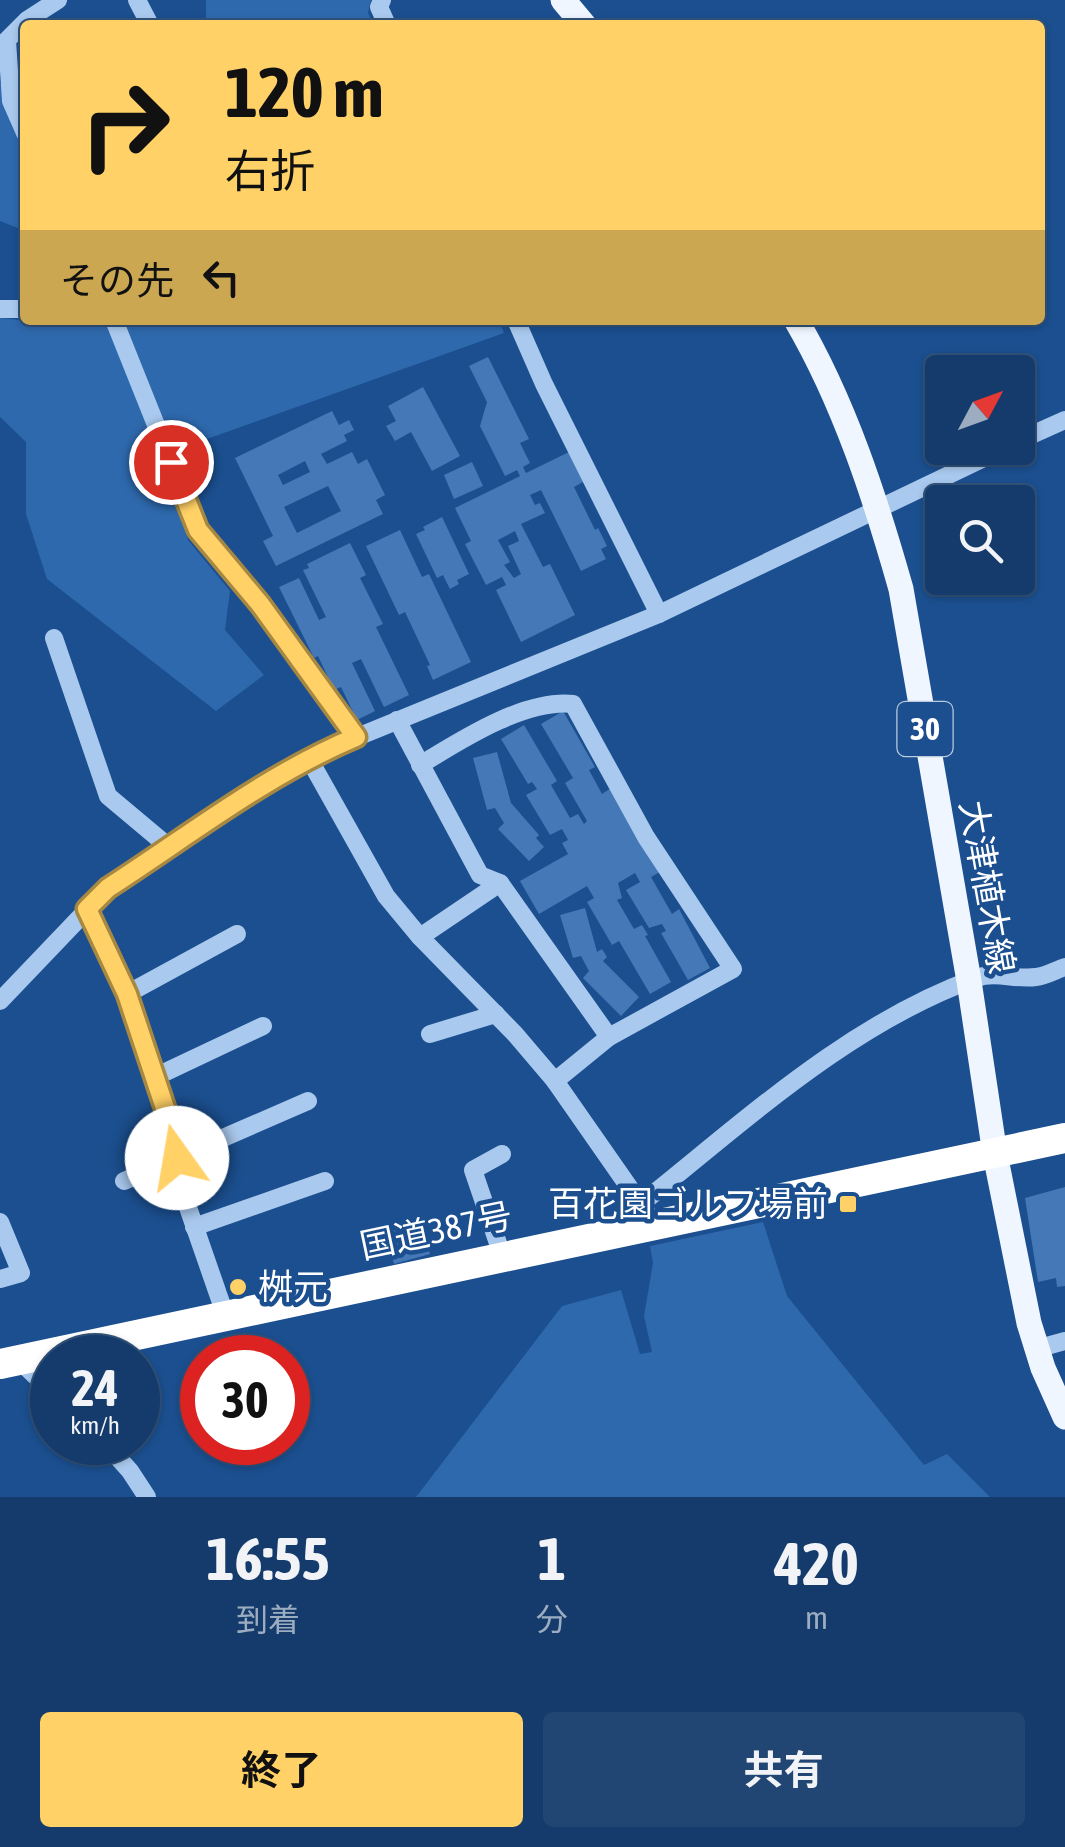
<!DOCTYPE html>
<html lang="ja">
<head>
<meta charset="utf-8">
<style>
  body { margin:0; font-family:"Asap Condensed","Noto Sans JP",sans-serif; background:#214673; color:#f1f3f6; height:100vh; display:flex; flex-direction:column; font-size:38px; white-space:nowrap }
  * { box-sizing:border-box; margin:0 }
  p { font-size:32px; color:#9dadc1 }
  .icon { flex:none; width:55px; height:55px; fill:none; stroke:currentColor; stroke-width:2; stroke-linecap:round; stroke-linejoin:round }
  .map { position:relative; height:1497px; overflow:hidden }
  .sheet { display:flex; flex-direction:column; background:#143b6b; flex:1 }
  .sheet>* { flex:none }
  .hud { position:absolute; left:20px; top:20px; width:1025px; height:305px; border-radius:10px; box-shadow:0 2px 8px #0004,0 0 0 2px #33557e; background:#ffd166; color:#111; overflow:hidden }
  .needle { width:65px; rotate:49deg }
  .controls { position:absolute; left:925px; top:355px; display:grid; gap:20px }
  .controls a { display:grid; place-items:center; width:110px; height:110px; border-radius:10px; background:#143b6b; box-shadow:0 2px 8px #0004,0 0 0 2px #33557e; font-size:50px }
  .speed { position:absolute; left:30px; top:1335px; display:flex; gap:20px; font-size:50px; font-weight:700; text-align:center }
  .speed>* { display:grid; place-content:center; width:130px; height:130px; border-radius:50%; background:#143b6b; box-shadow:0 2px 8px #0004,0 0 0 2px #33557e; line-height:1 }
  .speed small { font-size:25px; font-weight:400 }
  .speed .limit { border:15px solid #d22; background:#fff; color:#111 }
  .pin { position:absolute; display:grid; place-items:center; width:85px; height:85px; color:#fff; margin:-42px; border:5px solid #fff; border-radius:50%; box-shadow:0 2px 10px #0007 }
  .me { position:absolute; width:110px; margin:-55px; rotate:347deg; stroke-linejoin:round; filter:drop-shadow(0 0 8px #0008) }
  .turn { display:flex; align-items:center; gap:35px; height:210px; padding:0 40px; font-size:45px }
  .turn .icon { width:130px; height:130px; stroke-width:2.5 }
  .turn b { display:block; font-size:70px; line-height:85px }
  .then { display:flex; align-items:center; height:95px; padding:0 40px; background:#0003; gap:20px; font-size:38px }
  .eta { display:flex; justify-content:space-evenly; align-items:center; height:170px; text-align:center }
  .eta b { font-size:60px; font-weight:700; line-height:70px }
  .primary-button { display:flex; gap:20px; margin-top:auto; padding:20px 40px }
  .primary-button a { flex:1; height:115px; border-radius:10px; background:#ffd166; color:#111; font-size:40px; font-weight:700; line-height:115px; text-align:center }
  .primary-button a+a { background:#214673; color:#f1f3f6 }
  .map>svg:first-child { display:block }
</style>
</head>
<body>
<div class="map">
<svg width="1065" height="1497" viewBox="0 0 1065 1497">
  <rect width="100%" height="100%" fill="#1b4f8f"/>
  <!-- green -->
  <g fill="#2e69ad">
    <path d="M 206,0 L 371,0 L 368,13 L 374,25 L 206,25 Z"/>
    <path d="M 0,82 L 25,143 L 25,231 L 0,221 Z"/>
    <path d="M 0,318 L 54,323 L 57,320 L 499,320 L 504,333 L 165,454 L 188,540 L 230,591 L 225,630 L 264,675 L 216,711 L 47,579 L 26,514 L 26,442 L 0,417 Z"/>
    <path d="M 763,1222 L 787,1296 L 924,1465 L 947,1454 L 990,1497 L 416,1497 L 562,1306 L 621,1290 L 640,1354 L 652,1352 L 644,1316 L 653,1263 L 650,1246 Z"/>
  </g>
  <!-- building -->
  <g fill="#4478b7" fill-rule="evenodd">
    <path d="M 488,357 L 529,439 L 520,443 L 530,463 L 523,467 L 526,473 L 569,452 L 583,482 L 574,487 L 595,530 L 598,528 L 607,546 L 601,549 L 606,559 L 581,571 L 541,490 L 530,495 L 535,505 L 540,503 L 545,513 L 521,524 L 543,567 L 550,564 L 575,615 L 521,642 L 496,590 L 506,585 L 502,577 L 486,585 L 465,544 L 471,541 L 455,508 L 520,476 L 517,470 L 505,476 L 480,426 L 487,402 L 469,366 ZM 515,531 L 519,541 L 508,546 L 521,574 L 514,578 L 504,565 L 510,562 L 498,540 Z"/>
    <path d="M 423,387 L 460,456 L 432,471 L 411,432 L 395,441 L 386,426 L 396,421 L 388,406 Z"/>
    <path d="M 332,411 L 339,425 L 349,420 L 354,430 L 344,435 L 347,441 L 321,454 L 327,464 L 352,452 L 358,464 L 367,459 L 385,495 L 376,500 L 383,514 L 276,566 L 263,541 L 273,536 L 235,458 ZM 305,461 L 310,472 L 283,485 L 278,475 ZM 328,486 L 341,511 L 297,533 L 284,507 Z"/>
    <path d="M 472,462 L 483,486 L 454,499 L 444,475 Z"/>
    <path d="M 442,517 L 469,574 L 457,580 L 459,584 L 450,589 L 443,575 L 437,578 L 416,534 L 425,530 L 423,527 Z"/>
    <path d="M 400,530 L 422,577 L 429,574 L 471,662 L 433,680 L 427,666 L 430,665 L 405,612 L 399,615 L 366,546 Z"/>
    <path d="M 350,543 L 366,575 L 360,578 L 383,624 L 376,627 L 409,695 L 384,707 L 361,659 L 352,663 L 375,711 L 357,720 L 341,687 L 334,690 L 318,656 L 314,658 L 279,587 L 299,578 L 319,620 L 326,617 L 303,570 L 309,568 L 307,564 Z"/>
    <path d="M 563,711 L 595,767 L 589,770 L 602,794 L 611,788 L 660,872 L 651,877 L 672,914 L 679,909 L 710,968 L 688,980 L 661,933 L 666,931 L 662,924 L 649,928 L 626,890 L 640,882 L 635,873 L 618,883 L 622,898 L 617,900 L 634,929 L 642,925 L 648,935 L 645,936 L 671,982 L 650,994 L 619,941 L 612,945 L 587,902 L 594,898 L 587,886 L 539,914 L 520,881 L 568,854 L 562,843 L 568,840 L 562,829 L 550,835 L 526,795 L 537,789 L 532,782 L 528,784 L 501,739 L 524,725 L 557,781 L 551,785 L 570,818 L 578,814 L 584,824 L 587,821 L 565,783 L 573,778 L 541,724 Z"/>
    <path d="M 497,752 L 511,803 L 539,835 L 536,838 L 544,847 L 529,861 L 498,829 L 504,823 L 495,808 L 487,810 L 473,758 Z"/>
    <path d="M 585,908 L 597,952 L 602,949 L 607,957 L 603,961 L 639,997 L 621,1016 L 583,978 L 589,971 L 581,956 L 573,958 L 560,915 Z"/>
    <path d="M 1065,1187 L 1065,1286 L 1057,1287 L 1056,1278 L 1038,1282 L 1025,1198 Z"/>
    <path d="M 420,1217 L 430,1254 L 394,1264 L 383,1227 Z"/>
  </g>
  <g fill="none" stroke-linecap="round" stroke-linejoin="round">
    <!-- minor -->
    <g stroke="#a9c9ee" stroke-width="18">
      <path d="M 137,0 L 150,25"/>
      <path d="M 382,0 L 379,7 L 387,25"/>
      <path d="M 25,133 L 11,101 L 7,40 L 27,20 L 58,0"/>
      <path d="M 0,309 L 25,309"/>
      <path d="M 114,320 L 198,530 L 260,605 L 356,737"/>
      <path d="M 516,320 L 544,384 L 659,614"/>
      <path d="M 1018,441 L 1065,420"/>
      <path d="M 54,638 L 108,796 L 170,848"/>
      <path d="M 397,720 L 480,875 L 500,883 L 609,1037"/>
      <path d="M 308,757 L 386,896 L 420,937 L 515,1034 L 555,1081 L 654,1223"/>
      <path d="M 420,765 C 461,740 524,699 573,704 L 646,837 L 733,969 L 609,1037 L 555,1081"/>
      <path d="M 87,909 L 127,994 L 179,1150 L 175,1170 L 225,1314"/>
      <path d="M 420,937 L 500,883"/>
      <path d="M 127,994 L 237,934"/>
      <path d="M 0,1001 L 108,888 L 256,787 L 308,757 L 659,614 L 1005,448"/>
      <path d="M 430,1034 L 496,1014"/>
      <path d="M 155,1077 L 263,1026"/>
      <path d="M 502,1154 L 473,1170 L 502,1255"/>
      <path d="M 124,1181 L 308,1101"/>
      <path d="M 642,1203 C 746,1120 849,1024 976,978 C 997,971 1015,980 1036,977 C 1046,976 1056,970 1065,967"/>
      <path d="M 0,1222 L 21,1273 L 0,1279"/>
      <path d="M 194,1227 L 325,1181"/>
      <path d="M 1036,1349 L 1065,1341"/>
      <path d="M 19,1360 L 52,1392"/>
      <path d="M 104,1442 L 130,1471 L 147,1497"/>
    </g>
    <!-- major -->
    <g stroke="#f0f6ff" stroke-width="25">
      <path d="M 563,0 L 584,25"/>
      <path d="M 796,320 C 844,402 875,497 901,589 L 969,981 L 995,1154 L 1029,1323 L 1043,1368 L 1065,1417"/>
    </g>
    <!-- highway -->
    <path stroke="#fff" stroke-width="30" d="M 0,1364 L 1065,1138"/>
  </g>
  <g fill="none" stroke-linecap="round" stroke-linejoin="round">
    <!-- route casing -->
    <g stroke="#a68842" stroke-width="25">
      <path id="route" d="M 171,462 L 198,530 L 260,604 L 356,737 C 266,775 190,835 108,888 L 87,909 L 127,994 L 179,1150 L 177,1158"/>
    </g>
    <!-- route -->
    <use href="#route" stroke="#ffd166" stroke-width="18"/>
  </g>
  <!-- markers -->
  <g fill="#ffd166" stroke="#1b4f8f" stroke-width="4">
    <rect x="838" y="1194" width="20" height="20" rx="5"/>
    <circle cx="238" cy="1287" r="10"/>
  </g>
  <g text-anchor="middle" stroke-width="9" stroke-linejoin="round" paint-order="stroke">
    <!-- shield labels -->
    <rect fill="#1b4f8f" stroke="#bbcadd" stroke-width="2.5" x="897.5" y="702" width="55" height="54" rx="8"/>
    <g font-size="32" font-weight="bold" fill="#fff">
      <text x="925" y="740">30</text>
    </g>
    <!-- street labels -->
    <g font-size="35" fill="#fff" stroke="#1b4f8f">
      <text transform="translate(987 887) rotate(80)" y="12">大津植木線</text>
      <text transform="translate(436 1231) rotate(-12)" y="12">国道387号</text>
    </g>
    <!-- poi labels -->
    <g font-size="35" fill="#fff" stroke="#1b4f8f" text-anchor="end">
      <text x="828" y="1216">百花園ゴルフ場前</text>
      <text x="258" y="1299" text-anchor="start">桝元</text>
    </g>
  </g>
</svg>
<div class="controls">
<a><svg class="needle" viewBox="-14 -14 28 28"><path d="M0-13l5 13h-10z" fill="#e53935"/><path d="M0 13l5-13h-10z" fill="#9dadc1"/></svg></a>
<a><svg class="icon" aria-label="search" viewBox="0 0 24 24"><circle cx="10" cy="10" r="6"/><path d="M15 15l6 6"/></svg></a>
</div>
<div class="speed"><div>24<small>km/h</small></div><div class="limit">30</div></div>
<div class="pin" style="left:171px;top:462px;background:#d93025"><svg class="icon" aria-label="arrive" viewBox="0 0 24 24"><path d="M6 21V4h12l-3 4 3 4H6"/></svg></div>
<svg class="me" style="left:177px;top:1158px" viewBox="-20 -20 40 40"><circle r="19" fill="#fff"/><path d="M0-13L10 11 0 6-10 11z" fill="#ffd166"/></svg>
<div class="hud">
<div class="turn"><svg class="icon" aria-label="right" viewBox="0 0 24 24"><path d="M7 20v-9h11M14 6l5 5-5 5"/></svg><div><b>120 m</b>右折</div></div>
<div class="then">その先<svg class="icon" aria-label="left" viewBox="0 0 24 24"><path d="M17 20v-9H6M10 6l-5 5 5 5"/></svg></div>
</div>
</div>
<section class="sheet">
<div class="eta">
<div><b>16:55</b><p>到着</p></div>
<div><b>1</b><p>分</p></div>
<div><b>420</b><p>m</p></div>
</div>
<div class="primary-button"><a>終了</a><a>共有</a></div>
</section>
</body>
</html>
